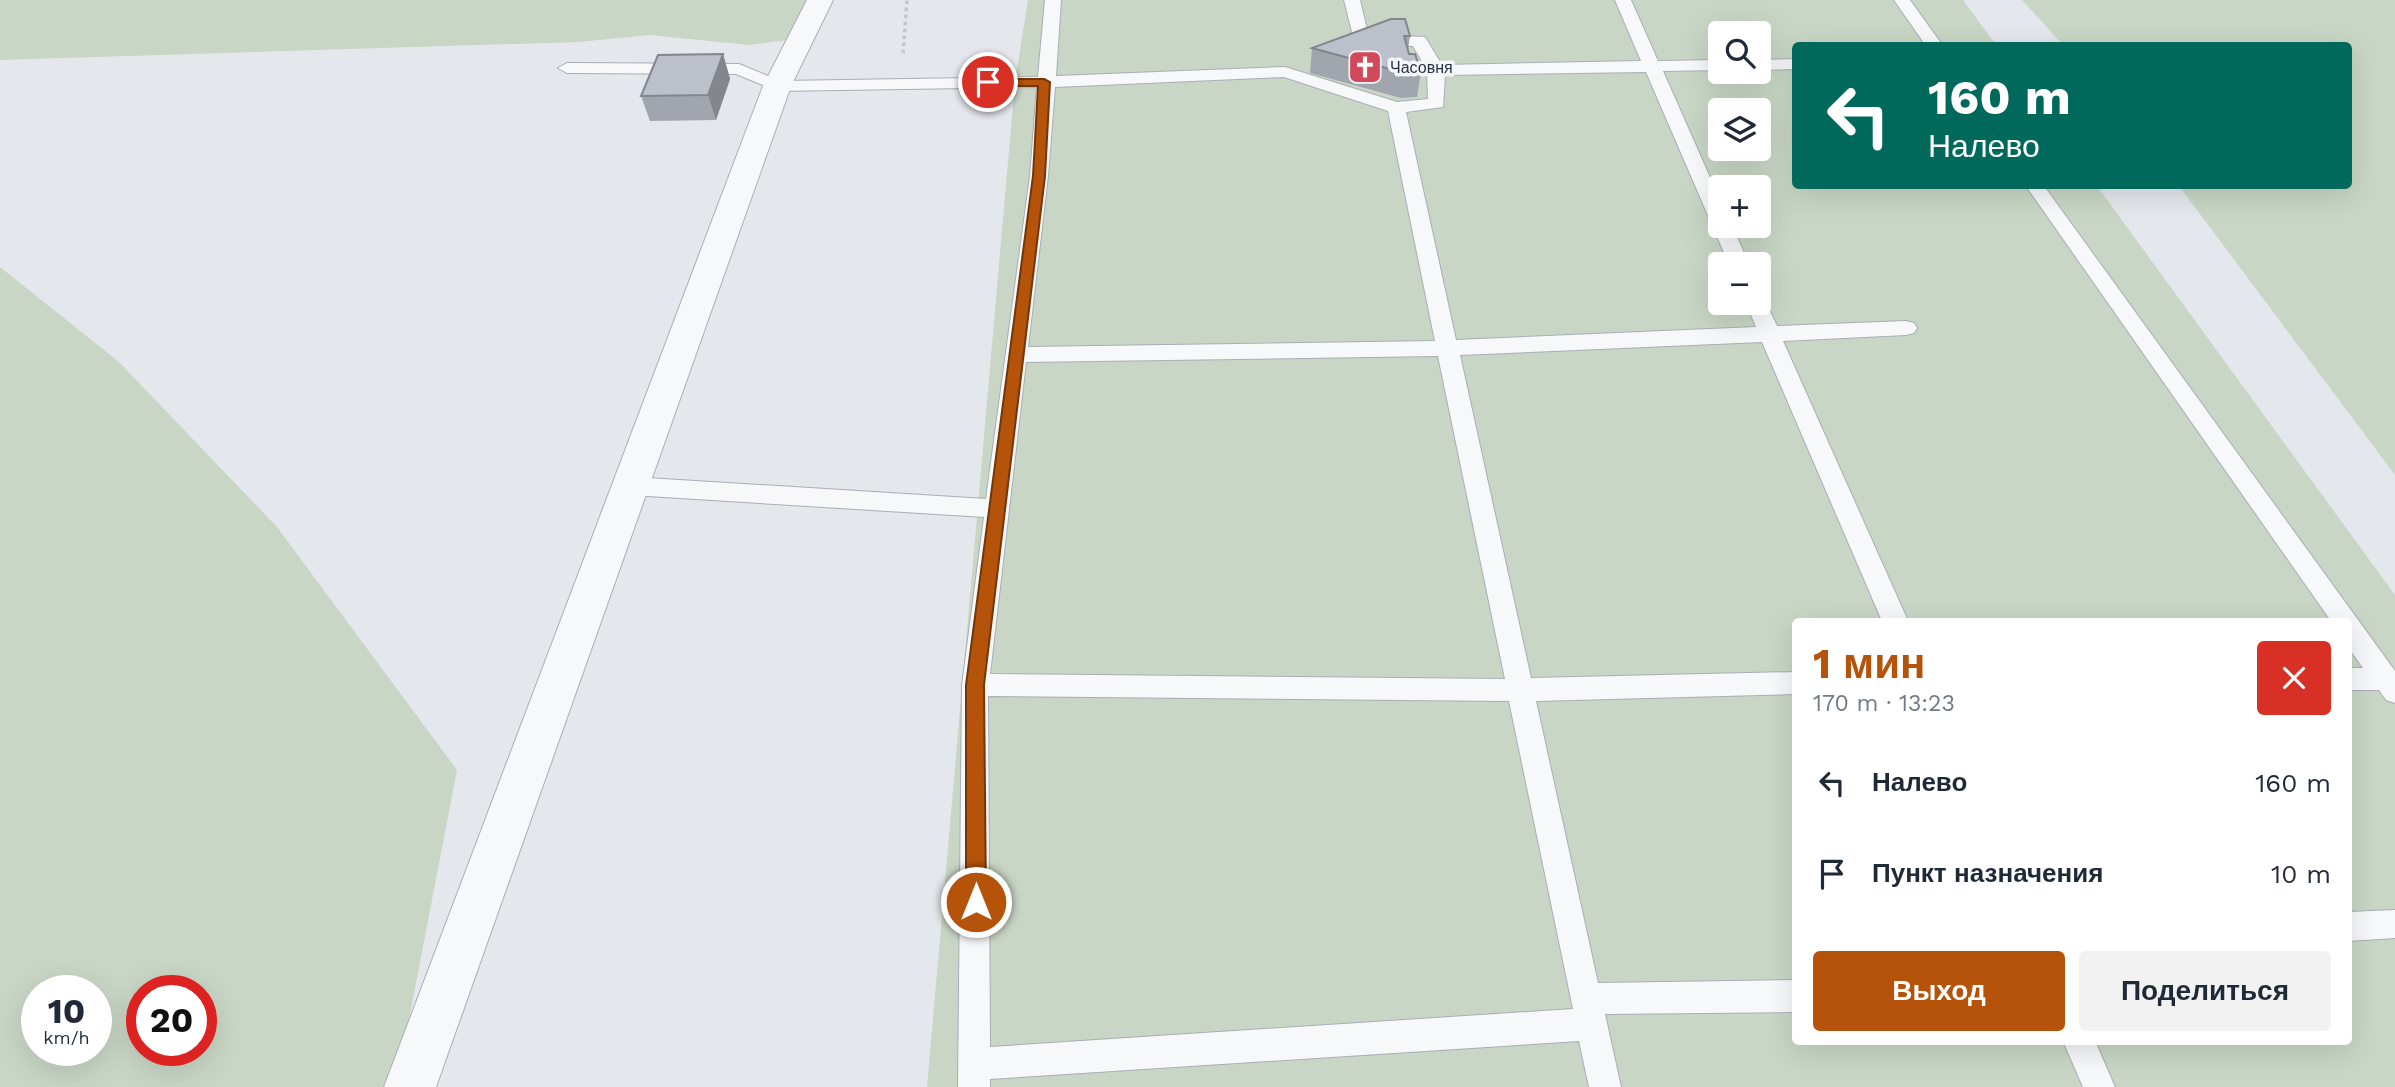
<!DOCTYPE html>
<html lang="ru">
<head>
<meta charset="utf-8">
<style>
  body { margin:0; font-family:"Work Sans",sans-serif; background:#f2f2f3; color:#1f2937; height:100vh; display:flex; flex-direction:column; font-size:26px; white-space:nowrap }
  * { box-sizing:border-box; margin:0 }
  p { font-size:23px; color:#747a83 }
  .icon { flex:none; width:38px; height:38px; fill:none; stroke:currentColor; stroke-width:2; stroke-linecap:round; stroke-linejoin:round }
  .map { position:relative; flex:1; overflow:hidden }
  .details { position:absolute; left:1792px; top:618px; width:560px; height:427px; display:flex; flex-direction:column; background:#fff; border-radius:7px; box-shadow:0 7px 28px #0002 }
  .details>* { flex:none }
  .banner { position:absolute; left:1792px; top:42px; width:560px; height:147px; border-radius:7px; box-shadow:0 7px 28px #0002; background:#00695c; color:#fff; overflow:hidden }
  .buttons { position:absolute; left:1708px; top:21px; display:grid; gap:14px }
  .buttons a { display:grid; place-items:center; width:63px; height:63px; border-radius:7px; background:#fff; box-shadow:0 7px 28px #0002; font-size:35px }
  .speed { position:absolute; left:21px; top:975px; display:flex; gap:14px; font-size:35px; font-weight:700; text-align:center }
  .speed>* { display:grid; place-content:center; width:91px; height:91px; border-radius:50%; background:#fff; box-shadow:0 7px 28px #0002; line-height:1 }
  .speed small { font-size:18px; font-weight:400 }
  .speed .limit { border:10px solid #d22; background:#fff; color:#111 }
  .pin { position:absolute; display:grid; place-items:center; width:60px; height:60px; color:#fff; margin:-30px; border:4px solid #fff; border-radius:50%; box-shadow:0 2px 7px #0007 }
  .me { position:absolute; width:77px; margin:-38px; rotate:0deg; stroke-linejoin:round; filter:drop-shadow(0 0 5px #0008) }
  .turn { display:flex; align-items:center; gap:24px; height:147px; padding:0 21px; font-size:32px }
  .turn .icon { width:91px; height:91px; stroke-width:2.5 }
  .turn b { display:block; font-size:49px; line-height:60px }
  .round { display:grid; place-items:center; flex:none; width:74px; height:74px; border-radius:7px; background:#f2f2f3 }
  .head { display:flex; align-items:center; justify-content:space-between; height:119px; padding:0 21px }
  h1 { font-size:42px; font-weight:700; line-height:52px; color:#b45309 }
  .cta { display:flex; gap:14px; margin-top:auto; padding:14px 21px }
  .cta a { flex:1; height:80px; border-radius:7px; background:#b45309; color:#fff; font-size:28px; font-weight:700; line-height:80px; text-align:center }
  .cta a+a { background:#f2f2f3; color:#1f2937 }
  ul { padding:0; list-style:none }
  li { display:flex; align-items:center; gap:21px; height:91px; padding:0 21px }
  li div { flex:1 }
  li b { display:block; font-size:26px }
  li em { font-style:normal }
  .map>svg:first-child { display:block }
</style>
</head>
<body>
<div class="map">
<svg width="2395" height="1087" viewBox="0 0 2395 1087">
  <rect width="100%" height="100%" fill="#e4e7ec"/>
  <!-- green -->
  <g fill="#c9d6c5" fill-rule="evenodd">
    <path d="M 0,0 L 829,0 L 810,37 L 749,45 L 650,35 L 578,42 L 0,60 Z"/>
    <path d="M 1028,0 L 1963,0 L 1996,45 L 1796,46 L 1796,186 L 2097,186 L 2395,595 L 2395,1087 L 927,1087 L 1015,82 ZM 1720,33 L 1759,33 L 1759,72 L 1720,72 ZM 1720,110 L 1759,110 L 1759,149 L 1720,149 ZM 1720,187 L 1759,187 L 1759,226 L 1720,226 ZM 1720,264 L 1759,264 L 1759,303 L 1720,303 ZM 1796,621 L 2348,621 L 2348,1041 L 1796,1041 Z"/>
    <path d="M 2022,0 L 2395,0 L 2395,475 L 2179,186 L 2348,186 L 2348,46 L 2063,45 Z"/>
    <path d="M 0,267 L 119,362 L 277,527 L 457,770 L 396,1087 L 0,1087 ZM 37,990 L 96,990 L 96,1050 L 37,1050 ZM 142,990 L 201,990 L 201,1050 L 142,1050 Z"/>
  </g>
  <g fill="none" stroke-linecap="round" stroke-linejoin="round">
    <!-- service casing -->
    <g stroke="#a9aeb7" stroke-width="2">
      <g id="service">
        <path d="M 1045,0 L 1061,0 L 1056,76 L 1285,67 L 1397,102 L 1428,99 L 1427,70 L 1413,46 C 1393,45 1371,48 1355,44 L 1344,0 L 1360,0 L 1369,38 L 1376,35 L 1425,37 L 1442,65 L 1641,61 L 1615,0 L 1631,0 L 1658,61 L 1720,60 L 1720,70 L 1663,71 L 1720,200 L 1720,226 L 1732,226 L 1749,264 L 1729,264 L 1646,72 L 1445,75 L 1443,107 L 1406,112 L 1456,340 L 1756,327 L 1746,303 L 1759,303 L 1759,297 L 1766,303 L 1777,326 L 1906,321 L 1914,323 L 1917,328 L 1914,333 L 1906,335 L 1783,341 L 1908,621 L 1882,621 L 1762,342 L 1460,355 L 1531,678 L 1796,672 L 1796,694 L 1536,701 L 1598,983 L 1796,980 L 1796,1012 L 1605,1014 L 1621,1087 L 1589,1087 L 1579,1041 L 990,1079 L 990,1087 L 958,1087 L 962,685 L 984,517 L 631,495 L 623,492 L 619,486 L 623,480 L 631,477 L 986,499 L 1030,176 L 1037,87 L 777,91 L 736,74 L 567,73 L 558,68 L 567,63 L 739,64 L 780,81 L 1038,77 ZM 1284,77 L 1388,111 L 1435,341 L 1028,347 L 1048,176 L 1055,87 ZM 1438,356 L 1505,679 L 990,674 L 1026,362 ZM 988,696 L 1509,701 L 1573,1009 L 990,1047 Z"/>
        <path d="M 1894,0 L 1910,0 L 1943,46 L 1926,46 Z"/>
        <path d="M 1796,59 L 1796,69 L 1759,70 L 1759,60 Z"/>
        <path d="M 2026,186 L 2044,186 L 2395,671 L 2395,703 L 2386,700 L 2379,690 L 2348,690 L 2348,668 L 2363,668 L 2348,647 L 2348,621 L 2331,621 Z"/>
        <path d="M 2395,910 L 2395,938 L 2348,941 L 2348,912 Z"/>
        <path d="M 2063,1041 L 2095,1041 L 2115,1087 L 2083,1087 Z"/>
      </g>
    </g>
    <!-- minor casing -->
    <g stroke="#a9aeb7" stroke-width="2">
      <path id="minor" d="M 807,0 L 833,0 L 791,86 L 436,1087 L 384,1087 L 763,86 Z"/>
    </g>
    <!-- path -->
    <path stroke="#c2c5cb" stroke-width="3.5" stroke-dasharray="3.5 3.5" stroke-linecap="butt" d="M 903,53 L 907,0"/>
    <!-- service -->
    <use href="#service" fill="#f7f8fa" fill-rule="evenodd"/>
    <!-- minor -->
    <use href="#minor" fill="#f7f8fa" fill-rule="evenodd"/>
  </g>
  <!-- wall -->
  <g fill="#a1a5ae">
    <path d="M 1410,36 L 1408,50 L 1409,54 L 1421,72 L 1417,97 L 1401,98 L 1310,73 L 1312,48 Z"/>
    <path d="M 723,54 L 730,79 L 716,120 L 650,121 L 641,96 Z"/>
  </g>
  <!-- shaded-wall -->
  <path fill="#83868d" d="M 723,54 L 730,79 L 716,120 L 708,95 Z"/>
  <!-- building -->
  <g fill="#bbc0ca" stroke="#83868d" stroke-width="2">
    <path d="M 1391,19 L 1405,19 L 1410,36 L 1404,36 L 1409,54 L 1415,54 L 1421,72 L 1404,73 L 1312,48 Z"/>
    <path d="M 723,54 L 708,95 L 641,96 L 658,55 Z"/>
  </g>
  <!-- route -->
  <path fill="#b45309" stroke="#753606" stroke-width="2" d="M 1044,79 L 1050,82 L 1045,176 L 984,685 L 986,902 L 983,908 L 976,911 L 969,908 L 966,902 L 966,685 L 1033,176 L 1038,86 L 988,86 L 982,82 L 988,79 Z"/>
  <!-- icons -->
  <defs>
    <g id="church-square" transform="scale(1.75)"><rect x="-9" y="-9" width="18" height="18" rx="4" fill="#d1495b" stroke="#f4f6f9"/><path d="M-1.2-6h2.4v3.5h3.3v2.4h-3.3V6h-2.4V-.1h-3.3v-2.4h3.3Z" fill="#fff"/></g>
  </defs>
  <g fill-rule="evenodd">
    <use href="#church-square" x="1365" y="67"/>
  </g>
  <g text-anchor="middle" stroke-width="7" stroke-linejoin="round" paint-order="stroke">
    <!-- far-poi labels -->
    <g font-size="16" fill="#2b3445" stroke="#f4f6f9" text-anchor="start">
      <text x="1390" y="73">Часовня</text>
    </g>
  </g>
</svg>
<div class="buttons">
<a><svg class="icon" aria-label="search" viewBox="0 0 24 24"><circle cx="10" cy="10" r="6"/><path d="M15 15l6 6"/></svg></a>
<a><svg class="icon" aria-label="layers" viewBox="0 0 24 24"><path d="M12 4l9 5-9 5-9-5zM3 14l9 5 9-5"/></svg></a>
<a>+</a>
<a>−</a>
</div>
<div class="speed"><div>10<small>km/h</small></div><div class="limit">20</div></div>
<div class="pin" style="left:988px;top:82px;background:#d93025"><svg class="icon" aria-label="arrive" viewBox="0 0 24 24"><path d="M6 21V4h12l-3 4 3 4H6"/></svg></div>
<svg class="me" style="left:976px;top:902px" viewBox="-20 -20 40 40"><circle r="17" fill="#b45309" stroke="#fff" stroke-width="3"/><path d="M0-11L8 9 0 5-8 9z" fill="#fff"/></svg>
<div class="banner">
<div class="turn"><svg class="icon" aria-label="left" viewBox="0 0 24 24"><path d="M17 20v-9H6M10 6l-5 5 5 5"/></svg><div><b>160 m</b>Налево</div></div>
</div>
<section class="details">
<div class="head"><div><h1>1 мин</h1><p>170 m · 13:23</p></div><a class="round" style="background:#d93025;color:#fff"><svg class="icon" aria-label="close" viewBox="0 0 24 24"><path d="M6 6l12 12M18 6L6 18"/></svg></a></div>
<ul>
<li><svg class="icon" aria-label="left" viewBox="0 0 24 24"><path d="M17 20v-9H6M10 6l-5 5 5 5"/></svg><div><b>Налево</b></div><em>160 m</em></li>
<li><svg class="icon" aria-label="arrive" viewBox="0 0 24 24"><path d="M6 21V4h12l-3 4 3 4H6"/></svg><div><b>Пункт назначения</b></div><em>10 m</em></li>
</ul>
<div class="cta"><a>Выход</a><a>Поделиться</a></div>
</section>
</div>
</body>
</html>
